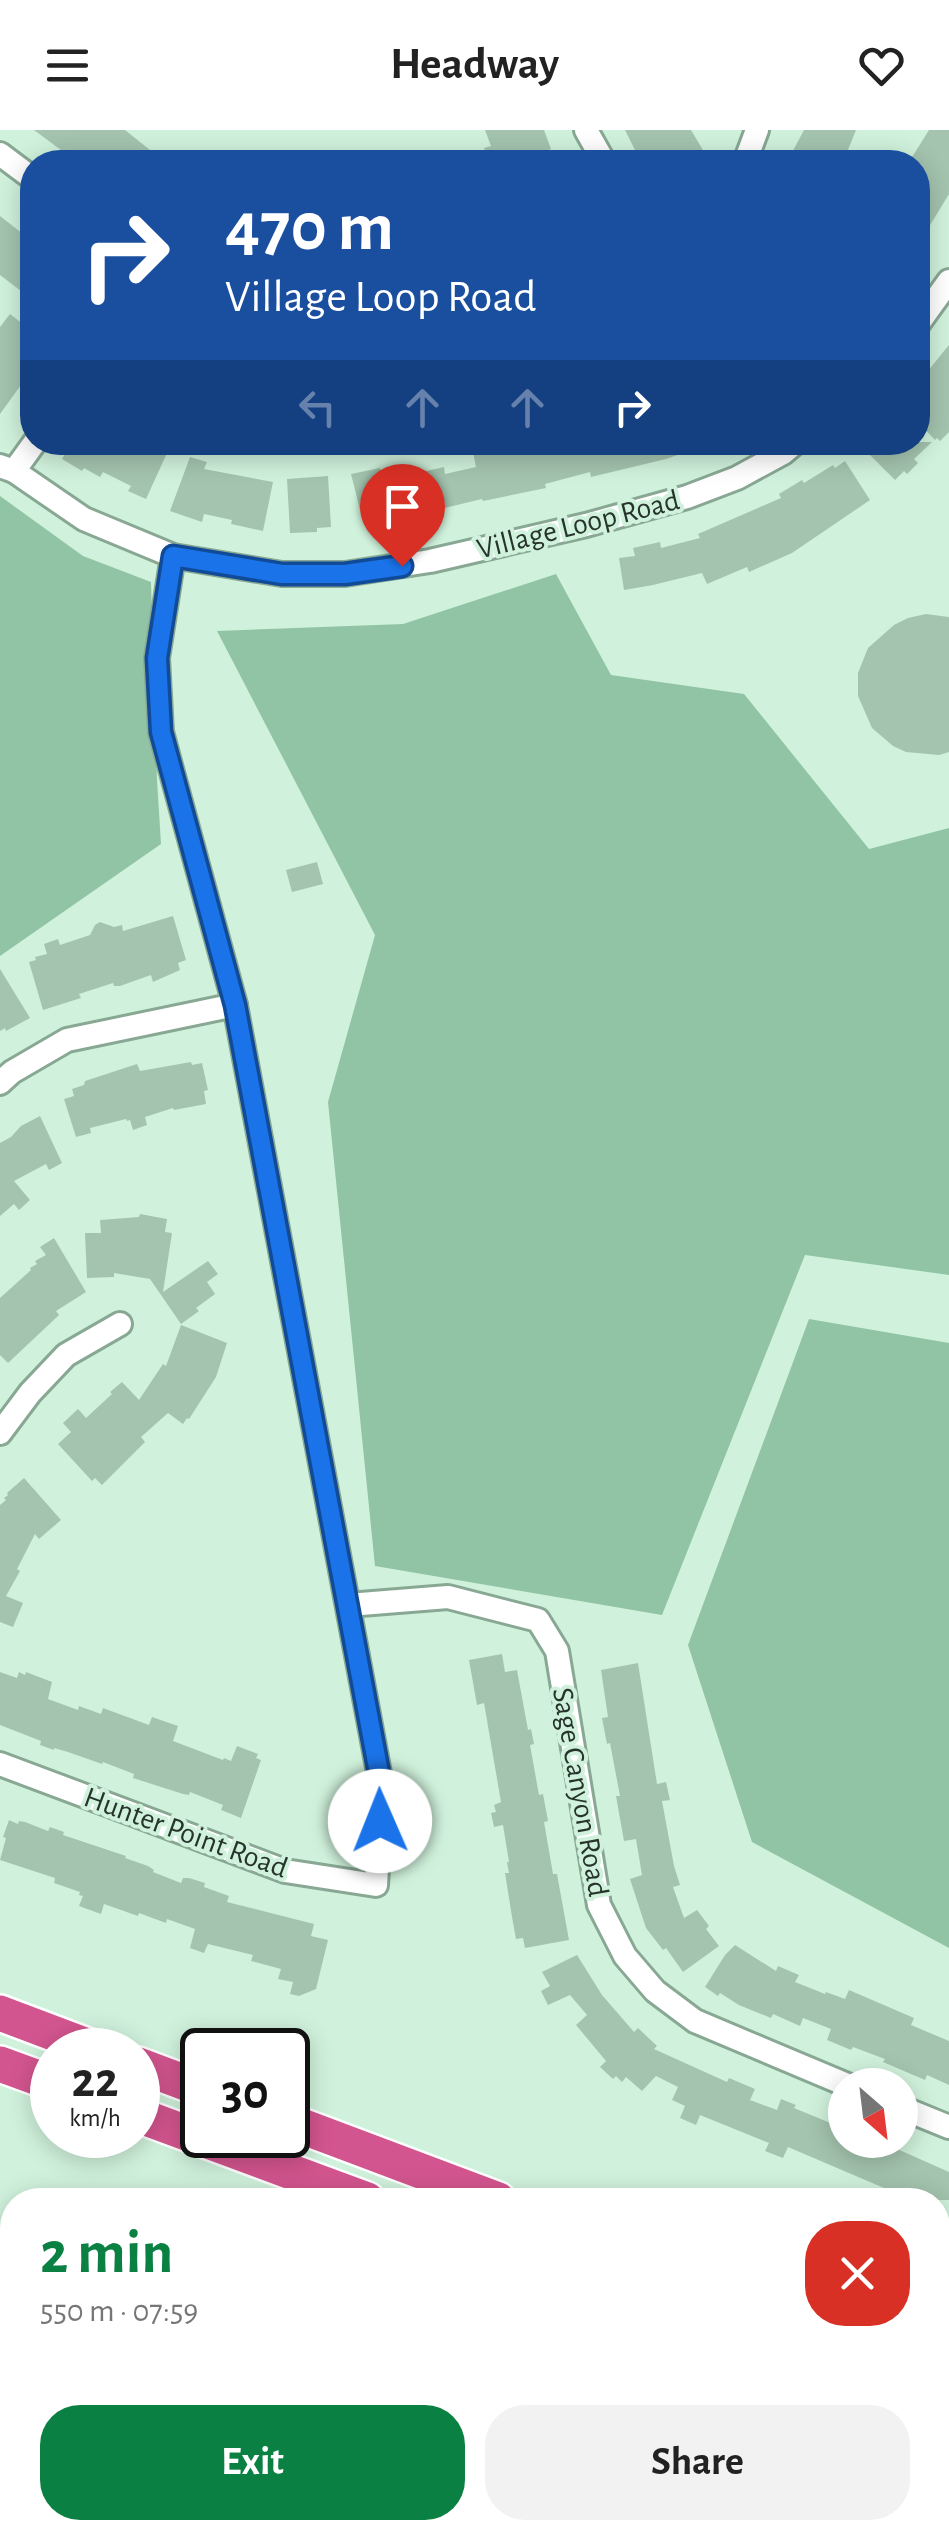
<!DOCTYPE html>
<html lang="en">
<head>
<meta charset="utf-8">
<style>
  body { margin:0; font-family:"Alegreya Sans",sans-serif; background:#f2f2f2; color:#222; height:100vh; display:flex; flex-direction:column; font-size:38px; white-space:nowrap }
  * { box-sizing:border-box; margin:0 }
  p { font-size:32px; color:#767676 }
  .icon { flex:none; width:55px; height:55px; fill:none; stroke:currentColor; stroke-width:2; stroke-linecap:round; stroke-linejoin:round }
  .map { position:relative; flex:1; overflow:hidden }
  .sheet { position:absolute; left:0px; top:2058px; width:950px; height:352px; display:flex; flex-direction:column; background:#fff; border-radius:40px 40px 0 0; box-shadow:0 5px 25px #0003 }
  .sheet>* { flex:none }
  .banner { position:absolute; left:20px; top:20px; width:910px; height:305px; border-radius:40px; box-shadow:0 5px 25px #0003; background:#1a4fa0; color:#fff; overflow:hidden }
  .needle { width:65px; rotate:152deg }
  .tools { position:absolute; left:828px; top:1938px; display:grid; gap:20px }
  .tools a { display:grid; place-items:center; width:90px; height:90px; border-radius:50%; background:#fff; box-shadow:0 5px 25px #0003; font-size:50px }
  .speed { position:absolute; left:30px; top:1898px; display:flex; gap:20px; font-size:50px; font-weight:700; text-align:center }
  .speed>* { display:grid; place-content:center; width:130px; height:130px; border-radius:50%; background:#fff; box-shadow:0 5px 25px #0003; line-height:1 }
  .speed small { font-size:25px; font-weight:400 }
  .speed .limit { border:5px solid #111; border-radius:15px; background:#fff; color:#111 }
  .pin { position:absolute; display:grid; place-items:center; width:85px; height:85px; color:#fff; margin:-102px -42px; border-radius:50% 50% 50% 0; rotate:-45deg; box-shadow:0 0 10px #0007 }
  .pin .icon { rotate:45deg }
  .me { position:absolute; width:110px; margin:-55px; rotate:359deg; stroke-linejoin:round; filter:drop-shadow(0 0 8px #0008) }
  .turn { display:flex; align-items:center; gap:35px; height:210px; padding:0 40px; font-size:45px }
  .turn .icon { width:130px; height:130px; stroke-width:2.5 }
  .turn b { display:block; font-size:70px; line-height:85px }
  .lanes { display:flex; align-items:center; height:95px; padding:0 40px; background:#0003; justify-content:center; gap:50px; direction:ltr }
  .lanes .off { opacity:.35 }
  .round { display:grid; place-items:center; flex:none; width:105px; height:105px; border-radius:40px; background:#f2f2f2 }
  .summary { display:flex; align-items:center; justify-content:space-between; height:170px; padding:0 40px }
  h1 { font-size:60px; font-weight:700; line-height:75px; color:#0b8043 }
  .primary-button { display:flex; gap:20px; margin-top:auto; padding:20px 40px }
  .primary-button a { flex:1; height:115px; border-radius:40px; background:#0b8043; color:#fff; font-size:40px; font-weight:700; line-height:115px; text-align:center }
  .primary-button a+a { background:#f2f2f2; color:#222 }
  header { display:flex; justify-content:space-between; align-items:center; height:130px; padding:0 40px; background:#fff; font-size:45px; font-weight:700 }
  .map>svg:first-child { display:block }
</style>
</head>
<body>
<header><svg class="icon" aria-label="menu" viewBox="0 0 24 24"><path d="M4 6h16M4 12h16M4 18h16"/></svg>Headway<svg class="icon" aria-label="heart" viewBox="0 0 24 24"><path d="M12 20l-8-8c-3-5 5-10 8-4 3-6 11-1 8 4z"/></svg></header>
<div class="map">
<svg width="949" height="2408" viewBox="0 0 949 2408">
  <rect width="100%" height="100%" fill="#d0f2dc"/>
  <!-- green -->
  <g fill="#91c4a4">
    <path d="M 0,366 L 83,426 L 151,452 L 157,650 L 161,714 L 0,826 Z"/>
    <path d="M 556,444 L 611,545 L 744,564 L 869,719 L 949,698 L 949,1145 L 805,1125 L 662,1485 L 375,1436 L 328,972 L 375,805 L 217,501 L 403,494 Z"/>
    <path d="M 809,1189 L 949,1213 L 949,1818 L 752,1712 L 688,1515 Z"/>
    <path d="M 456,2398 L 697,2398 L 702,2408 L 436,2408 Z"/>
  </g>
  <!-- building -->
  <g fill="#a4c4af">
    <path d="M 34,0 L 125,0 L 165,32 L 77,32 Z"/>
    <path d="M 485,0 L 544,0 L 551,19 L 547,21 L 554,32 L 489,32 L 484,18 L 491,16 Z"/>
    <path d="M 625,0 L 691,0 L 710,32 L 641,32 Z"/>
    <path d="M 804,0 L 856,0 L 843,32 L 787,32 Z"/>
    <path d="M 929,0 L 949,0 L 949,64 L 918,115 L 918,32 L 909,32 Z"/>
    <path d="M 0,86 L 32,111 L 32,161 L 26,156 L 21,161 L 0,145 Z"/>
    <path d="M 10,184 L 32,201 L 32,253 L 26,248 L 0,284 L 0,197 Z"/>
    <path d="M 949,215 L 949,302 L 940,311 L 937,308 L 935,310 L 918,292 L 918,253 Z"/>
    <path d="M 72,312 L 143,312 L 167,323 L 146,369 L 128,361 L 131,356 L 103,342 L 100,347 L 84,338 L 82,341 L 62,329 Z"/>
    <path d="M 518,312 L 706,312 L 706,315 L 666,329 L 591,347 L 590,342 L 545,354 L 546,358 L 483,371 L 482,369 L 432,381 L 431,376 L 398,383 L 399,386 L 374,392 L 371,383 L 361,384 L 351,344 L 380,338 L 381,341 L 385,340 L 388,350 L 444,337 L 445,344 L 476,337 L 473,322 Z"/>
    <path d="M 873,312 L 932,312 L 914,329 L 918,333 L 907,344 L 904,341 L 895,350 L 865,320 Z"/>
    <path d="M 190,327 L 207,332 L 204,339 L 273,352 L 263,401 L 231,394 L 232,390 L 204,384 L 202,392 L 170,381 Z"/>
    <path d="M 845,331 L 870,370 L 792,423 L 749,442 L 747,437 L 707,454 L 702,443 L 653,455 L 624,460 L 619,428 L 635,426 L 633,418 L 660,412 L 661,418 L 700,408 L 698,404 L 781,368 L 779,364 L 802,350 L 804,353 L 833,335 L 835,338 Z"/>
    <path d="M 328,346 L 331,397 L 317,398 L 317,402 L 290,403 L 287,349 Z"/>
    <path d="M 926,484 L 949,487 L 949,622 L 939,625 L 906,622 L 893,616 L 872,598 L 858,566 L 858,543 L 868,518 L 894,495 L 908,488 Z"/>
    <path d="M 317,732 L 323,754 L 292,762 L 286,740 Z"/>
    <path d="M 173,786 L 186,830 L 178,833 L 180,840 L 153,852 L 151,845 L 120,856 L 114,856 L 113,853 L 79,864 L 81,868 L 43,880 L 29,832 L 36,830 L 35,827 L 47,824 L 44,814 L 58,809 L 60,815 L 90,805 L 95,795 L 100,792 L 114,797 L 122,795 L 123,801 Z"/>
    <path d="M 0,839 L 30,888 L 6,901 L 5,898 L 0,901 Z"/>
    <path d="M 191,932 L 192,935 L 202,933 L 208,960 L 204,961 L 206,974 L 174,980 L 173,978 L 145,987 L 147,995 L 133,1000 L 130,990 L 127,991 L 126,989 L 90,998 L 91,1003 L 76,1007 L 64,969 L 74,966 L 72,959 L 84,955 L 85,951 L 137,934 L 140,941 Z"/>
    <path d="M 40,986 L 62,1033 L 49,1040 L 46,1034 L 14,1051 L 30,1070 L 19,1080 L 14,1074 L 0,1086 L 0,1013 L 11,1007 L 21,996 Z"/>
    <path d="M 140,1084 L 167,1089 L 165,1102 L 172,1103 L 163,1162 L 208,1131 L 218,1144 L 207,1152 L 215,1164 L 196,1178 L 199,1181 L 181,1194 L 150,1149 L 114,1143 L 114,1147 L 87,1148 L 85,1103 L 101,1103 L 100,1090 L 139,1087 Z"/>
    <path d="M 54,1108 L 86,1162 L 56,1181 L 59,1185 L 8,1233 L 0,1225 L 0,1168 L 31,1140 L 30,1138 L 37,1134 L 35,1131 L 46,1125 L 40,1117 Z"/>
    <path d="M 181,1195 L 227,1213 L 216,1247 L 189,1289 L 187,1288 L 183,1294 L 168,1283 L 141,1307 L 145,1312 L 102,1355 L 95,1348 L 92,1351 L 58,1314 L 71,1302 L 63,1293 L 78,1279 L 86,1288 L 112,1264 L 110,1262 L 122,1252 L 139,1270 L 163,1234 L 166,1236 Z"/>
    <path d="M 24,1348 L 61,1390 L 39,1409 L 35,1404 L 17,1439 L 20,1441 L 6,1466 L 23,1473 L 13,1497 L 0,1492 L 0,1375 L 6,1370 L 4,1368 L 8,1365 L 7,1363 Z"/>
    <path d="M 502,1524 L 505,1542 L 517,1540 L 528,1600 L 531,1599 L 534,1614 L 530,1615 L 539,1665 L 543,1664 L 548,1691 L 544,1692 L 553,1744 L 557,1744 L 569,1810 L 525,1818 L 523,1808 L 516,1809 L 512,1787 L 505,1743 L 509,1743 L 507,1732 L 509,1732 L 503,1695 L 494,1697 L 491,1683 L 496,1682 L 494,1675 L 501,1672 L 484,1573 L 477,1575 L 469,1530 Z"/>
    <path d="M 638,1533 L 657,1654 L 666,1652 L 670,1670 L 662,1671 L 674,1736 L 680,1755 L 673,1757 L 684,1788 L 697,1780 L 709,1796 L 706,1799 L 719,1816 L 683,1842 L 666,1818 L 663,1820 L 646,1798 L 630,1749 L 642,1745 L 636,1709 L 624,1711 L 616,1666 L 620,1666 L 610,1613 L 607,1614 L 602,1588 L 608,1587 L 601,1540 Z"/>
    <path d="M 0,1542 L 17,1548 L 19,1542 L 25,1545 L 26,1542 L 52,1552 L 48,1569 L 78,1580 L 79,1576 L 101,1584 L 103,1578 L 149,1595 L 152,1587 L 178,1596 L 173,1611 L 223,1630 L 224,1628 L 231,1631 L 237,1616 L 258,1624 L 256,1628 L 261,1630 L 241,1688 L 221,1680 L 223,1675 L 190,1662 L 189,1665 L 183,1664 L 133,1648 L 134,1644 L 103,1632 L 102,1634 L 68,1622 L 54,1618 L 54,1620 L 40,1615 L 41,1611 L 0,1595 Z"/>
    <path d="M 9,1690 L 18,1694 L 19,1691 L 25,1692 L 48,1701 L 50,1697 L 64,1702 L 63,1705 L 126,1726 L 125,1728 L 148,1736 L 154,1740 L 153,1742 L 181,1753 L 183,1748 L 189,1748 L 205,1753 L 204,1757 L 229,1766 L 227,1772 L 314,1794 L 311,1806 L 328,1810 L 316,1859 L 299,1866 L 290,1864 L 293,1852 L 278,1849 L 281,1839 L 251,1831 L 253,1825 L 208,1814 L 204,1823 L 190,1818 L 195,1799 L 167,1789 L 166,1793 L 139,1783 L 138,1786 L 104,1774 L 101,1784 L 79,1776 L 83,1766 L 79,1765 L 80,1762 L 54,1753 L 55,1748 L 0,1730 L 6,1708 L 3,1707 Z"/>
    <path d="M 735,1815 L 776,1841 L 778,1836 L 799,1845 L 795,1852 L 825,1864 L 826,1862 L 845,1869 L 849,1860 L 914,1888 L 911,1895 L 949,1911 L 949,1955 L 927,1945 L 925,1950 L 883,1932 L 885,1929 L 853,1917 L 851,1920 L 827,1910 L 831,1899 L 803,1888 L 800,1896 L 773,1884 L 771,1888 L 739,1875 L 720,1863 L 718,1866 L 705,1857 L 725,1825 Z"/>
    <path d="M 577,1825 L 602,1865 L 634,1902 L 638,1898 L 657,1916 L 654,1919 L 727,1952 L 729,1948 L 755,1959 L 750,1970 L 777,1980 L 781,1969 L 796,1975 L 794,1978 L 845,1999 L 845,2010 L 883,2010 L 897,2015 L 895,2018 L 949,2042 L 949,2070 L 918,2070 L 899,2061 L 898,2064 L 788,2017 L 783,2028 L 765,2021 L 769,2013 L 700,1985 L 696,1995 L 680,1988 L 685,1976 L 672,1970 L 678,1957 L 656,1946 L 642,1961 L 626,1947 L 622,1952 L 616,1946 L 613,1949 L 600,1937 L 606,1931 L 576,1895 L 587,1885 L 570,1865 L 548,1875 L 541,1861 L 550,1856 L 542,1842 Z"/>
  </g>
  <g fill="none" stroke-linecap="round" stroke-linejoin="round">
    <!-- minor casing -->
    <g stroke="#88a894" stroke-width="28">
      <g id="minor">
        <path d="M 586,0 L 604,32"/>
        <path d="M 0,24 L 32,48"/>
        <path d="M 745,32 L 757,0"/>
        <path d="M 918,194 L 949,151"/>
        <path d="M 0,336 L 14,341 L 84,389 L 173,426 L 282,444 L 345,444 L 430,431 L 586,395 L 687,367 L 737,348 L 783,323 L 796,312"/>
        <path d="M 14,341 L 35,312"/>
        <path d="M 0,953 L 12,942 L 67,910 L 235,875"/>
        <path d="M 0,1303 L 30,1263 L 66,1225 L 120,1194"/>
        <path d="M 348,1475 L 448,1467 L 538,1490 L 557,1521 L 599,1775 L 625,1826 L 655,1861 L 695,1891 L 847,1955"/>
        <path d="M 0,1634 L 285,1741 L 376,1755 L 382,1659 L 235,875 L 161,602 L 157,528 L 173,426"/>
        <path d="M 900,1977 L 949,1997"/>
        <path d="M 0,2139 L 12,2162"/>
        <path d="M 348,2408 L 361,2398"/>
        <path d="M 767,2408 L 786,2398"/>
      </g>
    </g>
    <!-- highway casing -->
    <g stroke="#fff" stroke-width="40">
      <g id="highway">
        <path d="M 0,1883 L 98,1920"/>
        <path d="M 0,1934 L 52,1953"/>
        <path d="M 138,1935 L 202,1959"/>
        <path d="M 138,1985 L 367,2070"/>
        <path d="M 288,1991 L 498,2070"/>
        <path d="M 938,2235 L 949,2239"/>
        <path d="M 938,2282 L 949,2286"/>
      </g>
    </g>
    <!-- minor -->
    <use href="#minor" stroke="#fff" stroke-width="22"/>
    <!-- highway -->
    <use href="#highway" stroke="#d3558f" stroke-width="35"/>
  </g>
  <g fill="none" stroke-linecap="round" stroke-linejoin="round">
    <!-- route casing -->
    <g stroke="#114b97" stroke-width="25">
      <path id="route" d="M 380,1691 L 382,1659 L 235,875 L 161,602 L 157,528 L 173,426 L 282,444 L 345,444 L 402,436"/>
    </g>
    <!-- route -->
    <use href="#route" stroke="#1a73e8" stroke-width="18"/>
  </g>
  <g text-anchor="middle" stroke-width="8" stroke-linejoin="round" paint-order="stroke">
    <!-- street labels -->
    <g font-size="30" fill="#27342b" stroke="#d0f2dc">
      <text transform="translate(578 394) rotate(-14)" y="10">Village Loop Road</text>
      <text transform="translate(581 1662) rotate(80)" y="10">Sage Canyon Road</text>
      <text transform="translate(186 1702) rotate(20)" y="10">Hunter Point Road</text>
    </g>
  </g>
</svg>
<div class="tools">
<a><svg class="needle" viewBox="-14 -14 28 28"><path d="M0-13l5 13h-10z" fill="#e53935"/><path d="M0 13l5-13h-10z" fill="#767676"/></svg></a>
</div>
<div class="speed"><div>22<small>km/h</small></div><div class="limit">30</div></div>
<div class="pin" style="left:402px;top:436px;background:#d93025"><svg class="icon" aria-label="arrive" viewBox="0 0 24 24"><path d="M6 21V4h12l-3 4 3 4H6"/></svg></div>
<svg class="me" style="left:380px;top:1691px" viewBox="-20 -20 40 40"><circle r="19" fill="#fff"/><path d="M0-13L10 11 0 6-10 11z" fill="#1a73e8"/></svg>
<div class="banner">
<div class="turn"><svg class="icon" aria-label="right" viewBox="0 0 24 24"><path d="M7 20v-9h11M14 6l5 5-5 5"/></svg><div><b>470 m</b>Village Loop Road</div></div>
<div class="lanes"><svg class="icon off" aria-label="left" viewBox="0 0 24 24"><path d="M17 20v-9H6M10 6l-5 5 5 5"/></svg><svg class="icon off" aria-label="ahead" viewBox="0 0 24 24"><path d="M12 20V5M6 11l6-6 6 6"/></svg><svg class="icon off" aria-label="ahead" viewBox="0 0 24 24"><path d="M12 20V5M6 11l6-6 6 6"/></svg><svg class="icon" aria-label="right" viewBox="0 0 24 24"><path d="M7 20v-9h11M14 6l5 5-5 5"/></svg></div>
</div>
<section class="sheet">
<div class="summary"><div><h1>2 min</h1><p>550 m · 07:59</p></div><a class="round" style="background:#d93025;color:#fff"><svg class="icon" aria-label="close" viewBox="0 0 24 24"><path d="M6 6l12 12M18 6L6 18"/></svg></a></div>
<div class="primary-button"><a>Exit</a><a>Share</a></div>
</section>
</div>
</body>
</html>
